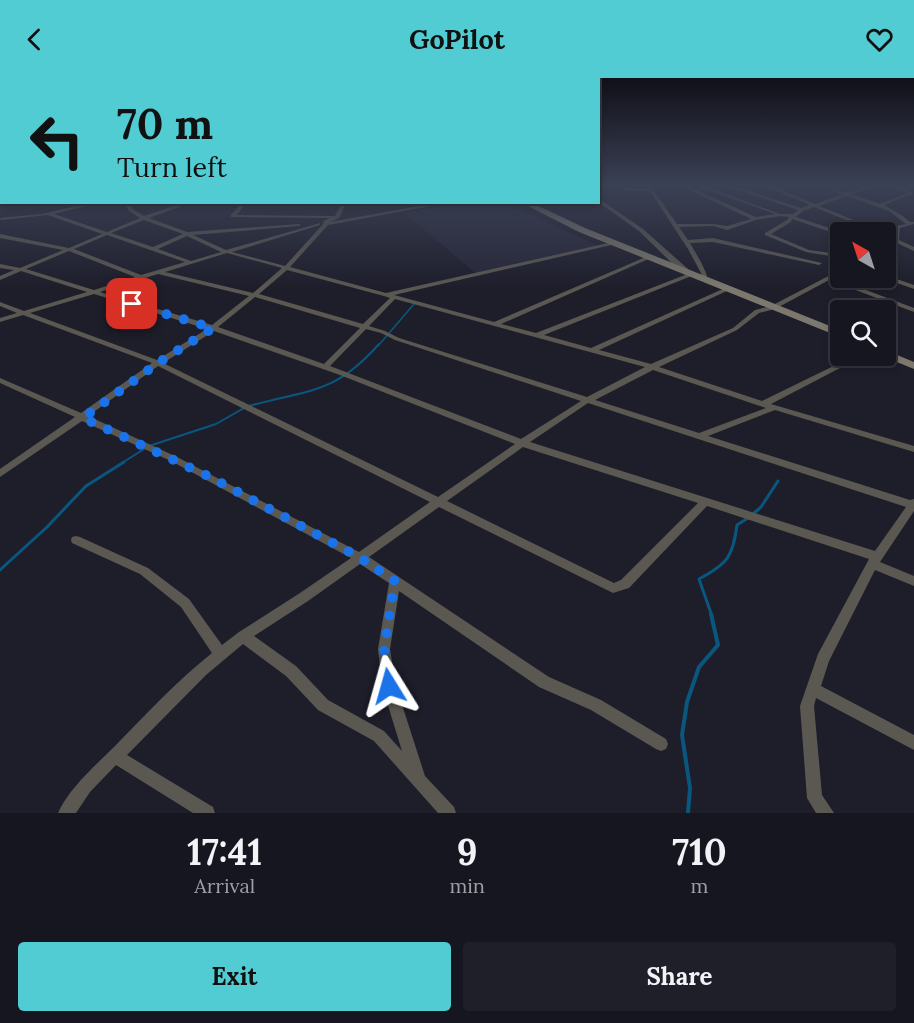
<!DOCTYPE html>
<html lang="en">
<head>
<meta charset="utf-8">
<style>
  body { margin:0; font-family:Lora,serif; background:#1f1f29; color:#f1f3f6; height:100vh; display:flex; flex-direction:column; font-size:22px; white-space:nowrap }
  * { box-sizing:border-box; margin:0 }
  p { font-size:20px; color:#9e9fa5 }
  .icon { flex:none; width:33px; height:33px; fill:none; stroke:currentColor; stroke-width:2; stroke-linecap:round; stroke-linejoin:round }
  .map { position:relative; height:735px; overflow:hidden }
  .panel { display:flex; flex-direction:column; background:#161620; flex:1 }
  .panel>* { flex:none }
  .guide { position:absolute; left:0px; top:0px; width:600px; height:126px; box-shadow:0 3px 9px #0003,0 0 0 2px #35353e; background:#51ccd3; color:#111; overflow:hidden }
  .needle { width:39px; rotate:321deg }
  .controls { position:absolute; left:830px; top:144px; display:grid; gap:12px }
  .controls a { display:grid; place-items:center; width:66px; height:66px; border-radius:6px; background:#161620; box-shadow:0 3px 9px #0003,0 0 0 2px #35353e; font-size:30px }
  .pin { position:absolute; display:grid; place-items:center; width:51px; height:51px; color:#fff; margin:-26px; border-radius:12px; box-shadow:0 3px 9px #0006 }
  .me { position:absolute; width:66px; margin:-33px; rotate:352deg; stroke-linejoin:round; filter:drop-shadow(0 0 4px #0008) }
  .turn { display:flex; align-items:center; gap:21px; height:126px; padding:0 18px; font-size:27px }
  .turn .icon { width:78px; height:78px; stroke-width:2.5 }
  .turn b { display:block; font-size:42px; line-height:51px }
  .eta { display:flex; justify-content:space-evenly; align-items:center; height:102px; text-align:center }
  .eta b { font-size:36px; font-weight:700; line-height:42px }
  .cta { display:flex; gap:12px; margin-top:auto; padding:12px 18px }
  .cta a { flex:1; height:69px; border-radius:6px; background:#51ccd3; color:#111; font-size:24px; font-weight:700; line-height:69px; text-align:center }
  .cta a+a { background:#1f1f29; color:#f1f3f6 }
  header { display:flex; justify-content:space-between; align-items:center; height:78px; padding:0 18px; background:#51ccd3; color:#111; font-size:27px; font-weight:700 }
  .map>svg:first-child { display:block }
</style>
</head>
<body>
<header><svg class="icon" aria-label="back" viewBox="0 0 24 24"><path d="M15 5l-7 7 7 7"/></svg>GoPilot<svg class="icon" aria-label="heart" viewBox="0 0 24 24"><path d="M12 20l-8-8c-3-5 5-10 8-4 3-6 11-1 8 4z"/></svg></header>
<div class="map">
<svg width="914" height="735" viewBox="0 0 914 735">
  <rect width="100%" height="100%" fill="#1e1e2b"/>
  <!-- built -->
  <path fill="#272638" d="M 456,125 L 505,125 L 599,168 L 477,196 L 404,135 Z"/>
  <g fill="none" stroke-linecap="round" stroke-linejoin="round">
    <!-- stream-far3 -->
    <path stroke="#09577e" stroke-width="1.5" d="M 378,268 L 414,226"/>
    <!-- stream-far2 -->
    <g stroke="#09577e" stroke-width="2">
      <path d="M 249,328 C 309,311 334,317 379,266"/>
      <path d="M 149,368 L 216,346 L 244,330"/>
      <path d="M 122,385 L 144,371"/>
    </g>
    <!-- stream-far1 -->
    <g stroke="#09577e" stroke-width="3">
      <path d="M 753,436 L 761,429 L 778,403"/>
      <path d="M 0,492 L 47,449 L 86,408 L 124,384"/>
      <path d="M 712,538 L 699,501 C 727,486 733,479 737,447 L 748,440"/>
    </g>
    <!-- stream -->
    <path stroke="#09577e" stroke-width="4" d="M 688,735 L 690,710 L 682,657 L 687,624 L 699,589 L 718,567 L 711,536"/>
    <!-- minor -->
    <g fill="#5a5851" fill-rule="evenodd">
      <path d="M 611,107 L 619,107 L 632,111 L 648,111 L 646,107 L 650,107 L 677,146 L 713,146 L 727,148 L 751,141 L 679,107 L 685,107 L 756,139 L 775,136 L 694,107 L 701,107 L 780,136 L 793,136 L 798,132 L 724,107 L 731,107 L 801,130 L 810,127 L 763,107 C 769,107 773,110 778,110 C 785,111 792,107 799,107 L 781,112 L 815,126 L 843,116 L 811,107 C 823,107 838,116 849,114 C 859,113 867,107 877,107 L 852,116 L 880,126 L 908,115 L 885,107 L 892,107 L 914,115 L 884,127 L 903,138 L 910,144 L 914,144 L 914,146 L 900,150 L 899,162 L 914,169 L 914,173 L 897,165 L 885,172 L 885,168 L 893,163 L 885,159 L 885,155 L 894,159 L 896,148 L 906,146 L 889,133 L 847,118 L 819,128 L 881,153 L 881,154 L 876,154 L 860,148 L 844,154 L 840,154 L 840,157 L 792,141 L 791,144 L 771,156 L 809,172 L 838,176 L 838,178 L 836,179 L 806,174 L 765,157 L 765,155 L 787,142 L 789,139 L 780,138 L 756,142 L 727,152 L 713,148 L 679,149 L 688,162 L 713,160 L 822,185 L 819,187 L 713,164 L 690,165 L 701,184 L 706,195 L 708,202 L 705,204 L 702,202 L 701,195 L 688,171 L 650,113 L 632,113 ZM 814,129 L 856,146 L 839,153 L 796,139 L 803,133 Z"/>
      <rect x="0" y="110" width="2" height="2"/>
      <path d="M 0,123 L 2,123 L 2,124 L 4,124 L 0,126 Z"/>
      <path d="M 92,124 L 103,124 L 54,136 L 107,154 L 140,140 L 129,133 L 124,124 L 129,124 L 133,131 L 144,138 L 185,124 L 193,124 L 149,140 L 187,154 L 299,146 L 301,147 L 299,148 L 193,157 L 226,172 L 320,145 L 320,147 L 232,174 L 285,188 L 324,145 L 322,144 L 329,140 L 231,139 L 231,137 L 242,124 L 247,124 L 237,137 L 335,138 L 342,124 L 347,124 L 339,140 L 330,144 L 441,124 L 453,124 L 328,147 L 290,189 L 386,215 L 617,163 L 620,165 L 394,217 L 494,244 L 648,178 L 653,179 L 501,246 L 536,255 L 690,195 L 694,195 L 694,197 L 544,257 L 591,270 L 725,210 L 729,210 L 729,212 L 599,272 L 651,286 L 733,250 L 755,232 L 771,228 L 840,192 L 840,196 L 834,200 L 914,230 L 914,234 L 829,202 L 775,231 L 759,235 L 737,252 L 659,289 L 762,323 L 854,278 L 863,278 L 771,326 L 914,368 L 914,374 L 775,332 L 708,358 L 910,422 L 914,421 L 914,433 L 880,484 L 914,498 L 914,508 L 875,492 L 829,583 L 821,608 L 914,657 L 914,672 L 816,620 L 814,628 L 822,717 L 834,735 L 816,735 L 807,720 L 800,628 L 818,576 L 869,481 L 707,428 L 629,510 L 613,515 L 439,429 L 369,479 L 549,599 L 601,622 L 666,661 L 668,666 L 666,671 L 661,673 L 656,671 L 591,632 L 539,609 L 399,513 L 390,571 L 396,608 L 425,698 L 454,729 L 456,735 L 438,735 L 374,663 L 318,632 L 286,598 L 243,566 L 206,597 L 127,677 L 213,729 L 215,735 L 193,735 L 116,687 L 90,714 L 76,735 L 58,735 C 69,710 96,687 115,668 C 146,636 177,603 212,575 L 181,529 L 140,496 L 72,465 L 71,462 L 72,459 L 76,458 L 80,459 L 148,490 L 189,521 L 222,567 L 239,554 L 300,515 L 351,480 L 171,383 L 82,343 L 0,399 L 0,391 L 75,339 L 0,305 L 0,300 L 81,335 L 152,285 L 23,237 L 0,244 L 0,240 L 17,235 L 0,228 L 0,224 L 24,233 L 87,214 L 21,193 L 0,202 L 0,198 L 14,192 L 0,190 L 0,186 L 20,190 L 63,172 L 0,160 L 0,156 L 69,170 L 102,156 L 48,137 L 1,142 L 0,140 L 42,136 ZM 144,142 L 183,156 L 153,169 L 111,155 ZM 107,157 L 185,184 L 141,197 L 74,171 ZM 187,158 L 221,174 L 191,183 L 158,171 ZM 69,173 L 135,199 L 94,212 L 26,191 ZM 227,175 L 282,190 L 253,215 L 165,194 ZM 287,192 L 384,218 L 390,220 L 363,246 L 259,216 ZM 158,196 L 249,218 L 212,247 L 100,214 ZM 94,216 L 207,251 L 157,282 L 30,235 ZM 255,219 L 360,250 L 324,286 L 218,249 ZM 395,221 L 645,289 L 587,319 L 399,260 L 385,253 L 369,248 ZM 366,251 L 381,255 L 395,262 L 581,323 L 521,361 L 330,288 ZM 214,253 L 340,297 L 515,366 L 438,419 L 163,285 ZM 158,288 L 430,424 L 359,474 L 177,379 L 88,338 ZM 653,292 L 760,328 L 766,330 L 699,355 L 595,322 ZM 588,325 L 906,429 L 875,473 L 530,364 ZM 523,369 L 698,425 L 621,502 L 614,505 L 447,423 ZM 360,486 L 389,505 L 378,571 L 382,608 L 402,673 L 384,653 L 328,622 L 296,588 L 254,558 L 308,523 Z"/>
      <path d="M 885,197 L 914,207 L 914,211 L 883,200 L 885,200 Z"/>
    </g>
    <!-- tertiary -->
    <path fill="#5a5851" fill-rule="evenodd" d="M 598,120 L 643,151 L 688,191 L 688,195 L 682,195 L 639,153 L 598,124 Z"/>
    <!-- secondary -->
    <g fill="#7c786d" fill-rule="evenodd">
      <path d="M 520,124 L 530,124 L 585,150 L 840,252 L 840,259 L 579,154 Z"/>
      <path d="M 885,272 L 914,284 L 914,291 L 882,278 L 885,278 Z"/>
    </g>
  </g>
  <!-- sky -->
  <linearGradient id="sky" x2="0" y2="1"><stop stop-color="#101018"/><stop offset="0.51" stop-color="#3b4155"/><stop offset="1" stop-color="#3b4155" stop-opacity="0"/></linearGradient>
  <rect width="914" height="210" fill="url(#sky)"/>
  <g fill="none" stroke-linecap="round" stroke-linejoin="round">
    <!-- route -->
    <path stroke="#1a73e8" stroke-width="10" stroke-dasharray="0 18" d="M 132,226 L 213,250 L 158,285 L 83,340 L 208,398 L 359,479 L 395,503 L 384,571 L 389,608"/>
  </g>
</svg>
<div class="controls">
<a><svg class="needle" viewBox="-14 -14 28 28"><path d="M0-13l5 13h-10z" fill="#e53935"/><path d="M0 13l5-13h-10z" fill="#9e9fa5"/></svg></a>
<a><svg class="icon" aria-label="search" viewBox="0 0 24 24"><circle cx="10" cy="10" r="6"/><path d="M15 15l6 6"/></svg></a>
</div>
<div class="pin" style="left:132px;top:226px;background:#d93025"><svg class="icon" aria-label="arrive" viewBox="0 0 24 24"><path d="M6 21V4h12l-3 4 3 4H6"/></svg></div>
<svg class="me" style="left:389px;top:608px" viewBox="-20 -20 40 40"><path d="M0-17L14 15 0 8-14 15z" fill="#1a73e8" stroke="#fff" stroke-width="4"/></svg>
<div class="guide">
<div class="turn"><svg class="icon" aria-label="left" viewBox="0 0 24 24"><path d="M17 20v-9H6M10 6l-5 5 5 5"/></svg><div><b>70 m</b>Turn left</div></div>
</div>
</div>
<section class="panel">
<div class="eta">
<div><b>17:41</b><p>Arrival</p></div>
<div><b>9</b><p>min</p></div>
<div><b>710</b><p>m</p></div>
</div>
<div class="cta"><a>Exit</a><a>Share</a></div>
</section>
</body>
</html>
